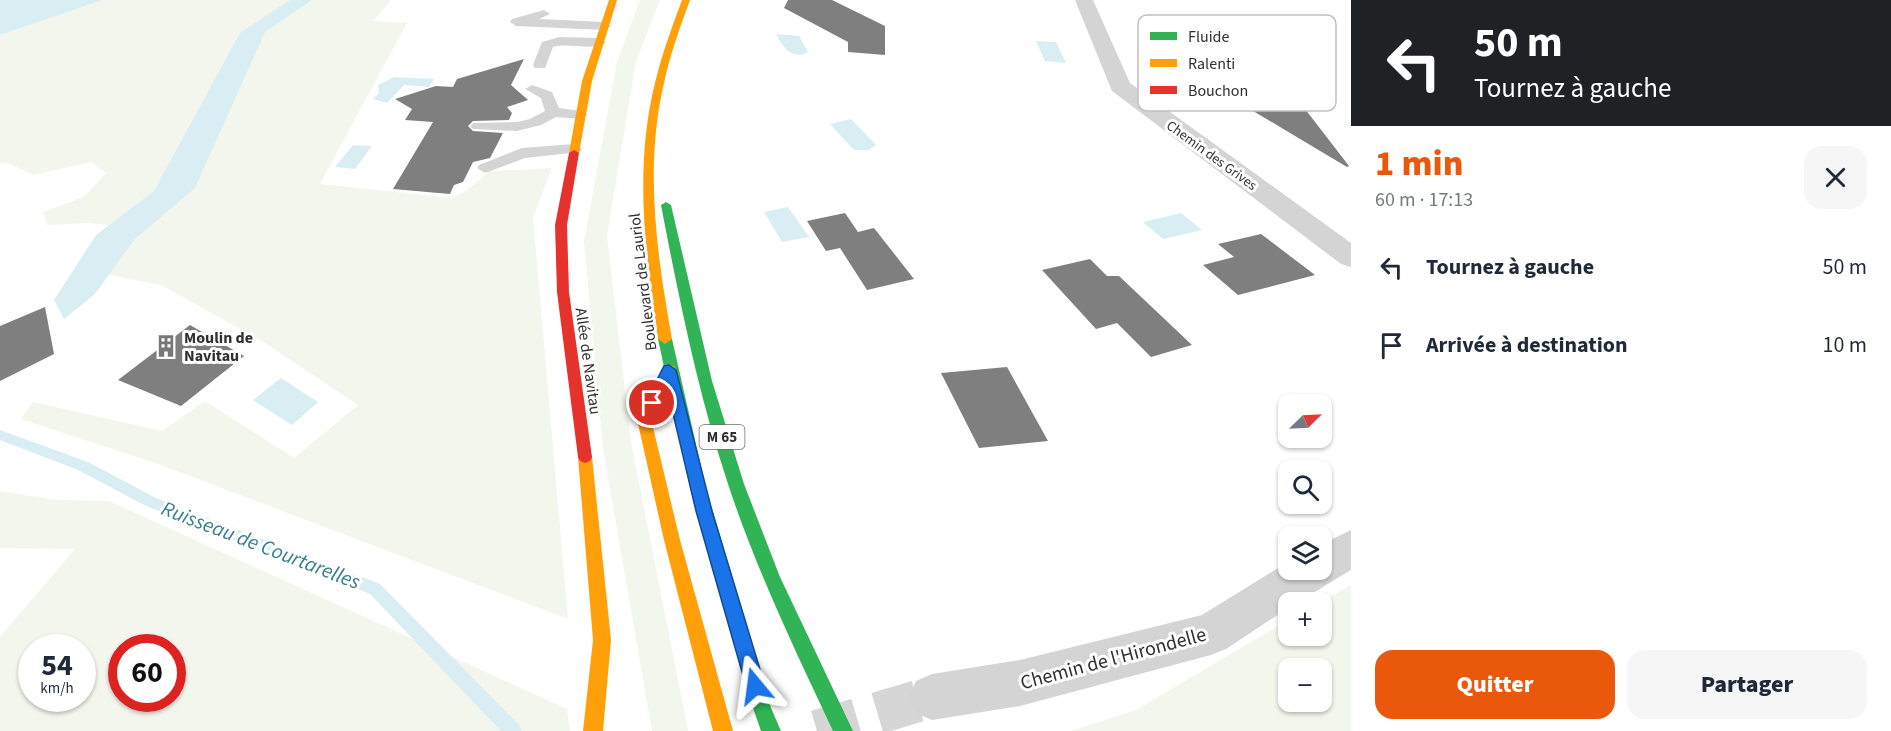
<!DOCTYPE html>
<html lang="fr">
<head>
<meta charset="utf-8">
<style>
  body { margin:0; font-family:"Source Sans 3",sans-serif; background:#f6f6f7; color:#1f2937; height:100vh; display:flex; flex-direction:column; font-size:22px; white-space:nowrap }
  * { box-sizing:border-box; margin:0 }
  p { font-size:20px; color:#747a83 }
  .icon { flex:none; width:33px; height:33px; fill:none; stroke:currentColor; stroke-width:2; stroke-linecap:round; stroke-linejoin:round }
  .map { position:relative; flex:1; overflow:hidden }
  .details { display:flex; flex-direction:column; background:#fff; width:540px }
  .details>* { flex:none }
  .banner { background:#202124; color:#fff; overflow:hidden }
  .needle { width:39px; rotate:66deg }
  .tools { position:absolute; left:1278px; top:394px; display:grid; gap:12px }
  .tools a { display:grid; place-items:center; width:54px; height:54px; border-radius:12px; background:#fff; box-shadow:0 2px 4px #0004; font-size:30px }
  .speed { position:absolute; left:18px; top:634px; display:flex; gap:12px; font-size:30px; font-weight:700; text-align:center }
  .speed>* { display:grid; place-content:center; width:78px; height:78px; border-radius:50%; background:#fff; box-shadow:0 2px 4px #0004; line-height:1 }
  .speed small { font-size:15px; font-weight:400 }
  .speed .limit { border:9px solid #d22; background:#fff; color:#111 }
  .pin { position:absolute; display:grid; place-items:center; width:51px; height:51px; color:#fff; margin:-26px; border:3px solid #fff; border-radius:50%; box-shadow:0 2px 6px #0007 }
  .me { position:absolute; width:66px; margin:-33px; rotate:344deg; stroke-linejoin:round; filter:drop-shadow(0 0 4px #0008) }
  .turn { display:flex; align-items:center; gap:21px; height:126px; padding:0 24px; font-size:27px }
  .turn .icon { width:78px; height:78px; stroke-width:2.5 }
  .turn b { display:block; font-size:42px; line-height:51px }
  .round { display:grid; place-items:center; flex:none; width:63px; height:63px; border-radius:18px; background:#f6f6f7 }
  .summary { display:flex; align-items:center; justify-content:space-between; height:102px; padding:0 24px }
  h1 { font-size:36px; font-weight:800; line-height:45px; color:#ea580c }
  .primary-button { display:flex; gap:12px; margin-top:auto; padding:12px 24px }
  .primary-button a { flex:1; height:69px; border-radius:18px; background:#ea580c; color:#fff; font-size:24px; font-weight:800; line-height:69px; text-align:center }
  .primary-button a+a { background:#f6f6f7; color:#1f2937 }
  ul { padding:0; list-style:none }
  li { display:flex; align-items:center; gap:18px; height:78px; padding:0 24px }
  li div { flex:1 }
  li b { display:block; font-size:22px }
  li em { font-style:normal }
  main { display:flex; flex:1; min-height:0 }
  .map>svg:first-child { display:block }
</style>
</head>
<body>
<main>
<div class="map">
<svg width="1351" height="731" viewBox="0 0 1351 731">
  <rect width="100%" height="100%" fill="#fff"/>
  <!-- green -->
  <g fill="#f3f6ec" fill-rule="evenodd">
    <path d="M 103,0 L 391,0 L 373,21 L 407,23 L 320,184 L 452,198 L 467,190 L 490,171 L 552,168 L 533,218 L 568,619 L 158,464 L 21,419 L 33,402 L 162,431 L 205,401 L 294,458 L 358,405 L 262,341 L 161,285 L 78,269 L 115,226 L 91,223 L 47,225 L 43,212 L 84,197 L 106,173 L 91,162 L 33,175 L 10,164 L 0,163 L 0,35 Z"/>
    <path d="M 640,0 L 660,0 L 636,61 L 607,236 L 631,442 L 688,731 L 652,731 L 603,448 L 584,241 L 617,62 Z"/>
    <path d="M 0,491 L 56,500 L 109,501 L 567,709 L 570,731 L 0,731 L 0,637 L 75,549 L 0,548 ZM 32,648 L 82,648 L 82,699 L 32,699 ZM 122,648 L 172,648 L 172,699 L 122,699 Z"/>
    <path d="M 1351,585 L 1351,731 L 1071,731 L 1136,710 L 1288,620 L 1288,636 L 1322,636 L 1322,603 L 1319,603 ZM 1288,669 L 1322,669 L 1322,702 L 1288,702 Z"/>
  </g>
  <!-- water -->
  <g fill="#d8eef3">
    <path d="M 0,0 L 103,0 L 0,35 Z"/>
    <path d="M 290,0 L 312,0 L 265,32 L 195,188 L 134,240 L 95,294 L 64,319 L 54,300 L 96,235 L 154,191 L 240,33 Z"/>
    <path d="M 776,34 L 799,36 L 808,52 C 792,61 783,47 776,34 Z"/>
    <path d="M 1036,41 L 1056,42 L 1066,63 L 1045,61 Z"/>
    <path d="M 394,77 L 434,79 L 429,87 L 404,85 L 387,103 L 373,99 L 379,93 L 378,85 Z"/>
    <path d="M 851,119 L 876,145 L 869,150 L 854,150 L 830,124 Z"/>
    <path d="M 353,145 L 372,146 L 355,169 L 335,167 Z"/>
    <path d="M 788,207 L 809,237 L 782,242 L 764,212 Z"/>
    <path d="M 1181,213 L 1202,230 L 1163,239 L 1143,222 Z"/>
    <path d="M 281,378 L 318,402 L 292,425 L 253,400 Z"/>
  </g>
  <g fill="none" stroke-linecap="round" stroke-linejoin="round">
    <!-- stream -->
    <path fill="#d8eef3" fill-rule="evenodd" d="M 0,430 L 88,462 L 156,498 L 380,584 L 519,725 L 522,731 L 501,731 L 370,594 L 146,506 L 78,470 L 0,440 Z"/>
  </g>
  <!-- building -->
  <g fill="#7f7f7f">
    <path d="M 788,0 L 832,0 L 885,26 L 885,55 L 848,52 L 848,42 L 784,8 Z"/>
    <path d="M 1200,33 L 1248,35 L 1349,166 L 1347,167 L 1243,105 Z"/>
    <path d="M 524,59 L 511,85 L 528,100 L 507,107 L 512,113 L 509,120 L 473,121 L 468,126 L 473,131 L 503,133 L 490,158 L 473,162 L 463,182 L 454,185 L 450,194 L 393,189 L 433,122 L 405,120 L 412,109 L 395,99 L 436,86 L 453,87 L 457,79 Z"/>
    <path d="M 845,213 L 858,232 L 874,228 L 914,279 L 867,290 L 840,248 L 826,251 L 807,221 Z"/>
    <path d="M 1261,234 L 1315,275 L 1238,295 L 1203,265 L 1234,257 L 1218,244 Z"/>
    <path d="M 1090,259 L 1107,276 L 1119,276 L 1192,345 L 1151,357 L 1117,323 L 1096,329 L 1042,270 Z"/>
    <path d="M 45,307 L 54,354 L 0,381 L 0,326 Z"/>
    <path d="M 190,325 L 244,356 L 181,406 L 118,380 Z"/>
    <path d="M 1007,367 L 1048,441 L 979,448 L 941,373 Z"/>
  </g>
  <g fill="none" stroke-linecap="round" stroke-linejoin="round">
    <!-- street-tunnel -->
    <path stroke="#d6d6d6" stroke-width="42" stroke-dasharray="42 21" stroke-linecap="butt" d="M 817,731 L 932,697"/>
    <!-- lane -->
    <g fill="#d4d4d4" fill-rule="evenodd">
      <path d="M 544,10 L 550,14 L 539,19 L 605,22 L 611,26 L 605,30 L 516,26 L 510,22 L 512,19 Z"/>
      <path d="M 559,37 L 599,38 L 606,42 C 594,52 568,42 553,47 L 545,68 L 535,68 L 533,65 L 542,42 Z"/>
      <path d="M 532,85 L 552,92 L 559,108 L 581,111 L 588,115 L 581,119 L 556,117 L 541,125 L 517,131 L 473,129 L 470,126 L 473,123 L 517,122 L 530,119 L 545,111 L 541,98 L 525,89 Z"/>
      <path d="M 574,144 L 582,149 L 580,152 L 525,158 L 485,173 L 477,168 L 479,165 L 522,148 Z"/>
    </g>
    <!-- street -->
    <g fill="#d4d4d4" fill-rule="evenodd">
      <path d="M 1075,0 L 1093,0 L 1130,83 L 1351,243 L 1351,267 L 1341,264 L 1112,91 Z"/>
      <path d="M 1351,530 L 1351,570 C 1338,577 1301,603 1288,603 L 1288,608 L 1226,649 L 1211,655 L 1020,706 L 932,720 L 916,713 L 909,697 L 916,681 L 932,674 L 1020,660 L 1202,615 L 1288,562 L 1288,570 L 1322,570 L 1322,544 Z"/>
    </g>
    <!-- fast -->
    <g fill="#30b455" fill-rule="evenodd">
      <path d="M 666,202 L 671,205 L 712,381 L 744,484 L 780,577 L 853,731 L 833,731 C 795,650 756,569 728,484 C 698,393 679,299 661,205 Z"/>
      <path d="M 665,334 L 672,339 L 706,488 L 771,708 L 781,731 L 761,731 L 753,708 L 690,488 L 658,339 Z"/>
    </g>
    <!-- slow -->
    <g fill="#ff9f0a" fill-rule="evenodd">
      <path d="M 609,0 L 617,0 L 592,81 L 579,153 L 574,156 L 569,153 L 582,81 Z"/>
      <path d="M 682,0 L 690,0 C 680,27 670,55 664,83 C 644,168 657,255 672,339 L 665,344 L 658,339 C 645,255 634,167 655,83 C 662,54 672,27 682,0 Z"/>
      <path d="M 669,365 L 674,366 L 676,370 L 651,419 L 680,540 L 733,731 L 713,731 L 664,540 L 637,419 L 664,366 Z"/>
      <path d="M 585,451 L 590,453 L 592,457 L 611,640 L 603,731 L 583,731 L 593,640 L 578,457 L 580,453 Z"/>
    </g>
    <!-- jam -->
    <path fill="#e5322d" fill-rule="evenodd" d="M 574,150 L 579,153 L 567,225 L 569,292 L 592,457 L 590,461 L 585,463 L 580,461 L 578,457 L 557,292 L 555,225 L 569,153 Z"/>
  </g>
  <!-- route -->
  <path fill="#1a73e8" stroke="#114b97" stroke-width="1.5" d="M 669,365 L 676,370 L 712,511 L 765,686 L 762,693 L 755,696 L 749,693 L 746,686 L 696,511 L 667,388 L 657,407 L 647,407 L 645,403 L 664,366 Z"/>
  <!-- icons -->
  <defs>
    <g id="building-bare" transform="scale(1.8)"><path d="M-4-6H4V6H1V3H-1V6H-4ZM-2.5-4.3h1.7v1.8h-1.7ZM.8-4.3h1.7v1.8H.8ZM-2.5-1h1.7V.8h-1.7ZM.8-1h1.7V.8H.8Z" fill="#787878" stroke="#fff" stroke-width="2.5" paint-order="stroke"/></g>
  </defs>
  <g fill-rule="evenodd">
    <use href="#building-bare" x="166" y="346"/>
  </g>
  <g text-anchor="middle" stroke-width="6" stroke-linejoin="round" paint-order="stroke">
    <!-- far-street labels -->
    <g font-size="14" fill="#303030" stroke="#fff">
      <text transform="translate(1212 155) rotate(36)" y="5">Chemin des Grives</text>
    </g>
    <!-- shield labels -->
    <rect fill="#fff" stroke="#6e6e6e" stroke-width="1.5" x="699.5" y="425" width="45" height="24" rx="4.5"/>
    <g font-size="15" font-weight="bold" fill="#303030">
      <text x="722" y="442">M 65</text>
    </g>
    <!-- street labels -->
    <g font-size="16" fill="#303030" stroke="#fff">
      <text transform="translate(642 282) rotate(-97)" y="6">Boulevard de Lauriol</text>
      <text transform="translate(589 361) rotate(82)" y="6">Allée de Navitau</text>
    </g>
    <!-- poi labels -->
    <g font-size="16" font-weight="bold" fill="#303030" stroke="#fff" text-anchor="start">
      <text x="184" y="343">Moulin de<tspan x="184" dy="18">Navitau</tspan></text>
    </g>
    <!-- near-street labels -->
    <g font-size="20" fill="#303030" stroke="#fff">
      <text transform="translate(1113 658) rotate(-15)" y="7">Chemin de l'Hirondelle</text>
    </g>
    <!-- near-water labels -->
    <g font-size="21" font-style="italic" fill="#367e90" stroke="#fff">
      <text transform="translate(261 545) rotate(21)" y="7">Ruisseau de Courtarelles</text>
    </g>
  </g>
  <!-- legend -->
  <rect x="1138" y="15" width="198" height="96" rx="9" fill="#fff" stroke="#c1c1c1" stroke-width="1.5"/>
  <rect x="1150" y="32" width="27" height="8" fill="#30b455"/>
  <rect x="1150" y="59" width="27" height="8" fill="#ff9f0a"/>
  <rect x="1150" y="86" width="27" height="8" fill="#e5322d"/>
  <g font-size="16" fill="#303030">
    <text x="1188" y="42">Fluide</text>
    <text x="1188" y="69">Ralenti</text>
    <text x="1188" y="96">Bouchon</text>
  </g>
</svg>
<div class="tools">
<a><svg class="needle" viewBox="-14 -14 28 28"><path d="M0-13l5 13h-10z" fill="#e53935"/><path d="M0 13l5-13h-10z" fill="#747a83"/></svg></a>
<a><svg class="icon" aria-label="search" viewBox="0 0 24 24"><circle cx="10" cy="10" r="6"/><path d="M15 15l6 6"/></svg></a>
<a><svg class="icon" aria-label="layers" viewBox="0 0 24 24"><path d="M12 4l9 5-9 5-9-5zM3 14l9 5 9-5"/></svg></a>
<a>+</a>
<a>−</a>
</div>
<div class="speed"><div>54<small>km/h</small></div><div class="limit">60</div></div>
<div class="pin" style="left:652px;top:403px;background:#d93025"><svg class="icon" aria-label="arrive" viewBox="0 0 24 24"><path d="M6 21V4h12l-3 4 3 4H6"/></svg></div>
<svg class="me" style="left:755px;top:686px" viewBox="-20 -20 40 40"><path d="M0-17L14 15 0 8-14 15z" fill="#1a73e8" stroke="#fff" stroke-width="4"/></svg>
</div>
<section class="details">
<div class="banner">
<div class="turn"><svg class="icon" aria-label="left" viewBox="0 0 24 24"><path d="M17 20v-9H6M10 6l-5 5 5 5"/></svg><div><b>50 m</b>Tournez à gauche</div></div>
</div>
<div class="summary"><div><h1>1 min</h1><p>60 m · 17:13</p></div><a class="round"><svg class="icon" aria-label="close" viewBox="0 0 24 24"><path d="M6 6l12 12M18 6L6 18"/></svg></a></div>
<ul>
<li><svg class="icon" aria-label="left" viewBox="0 0 24 24"><path d="M17 20v-9H6M10 6l-5 5 5 5"/></svg><div><b>Tournez à gauche</b></div><em>50 m</em></li>
<li><svg class="icon" aria-label="arrive" viewBox="0 0 24 24"><path d="M6 21V4h12l-3 4 3 4H6"/></svg><div><b>Arrivée à destination</b></div><em>10 m</em></li>
</ul>
<div class="primary-button"><a>Quitter</a><a>Partager</a></div>
</section>
</main>
</body>
</html>
